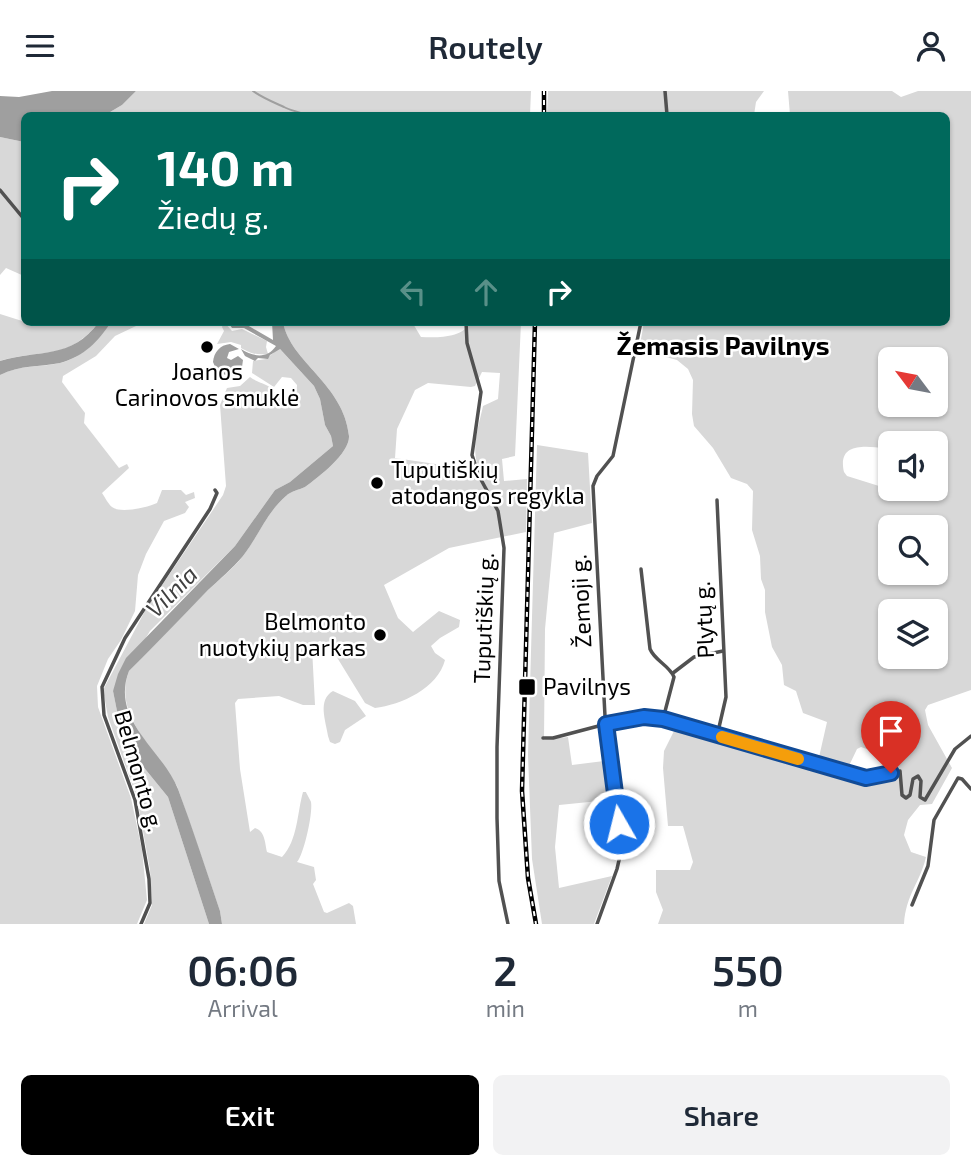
<!DOCTYPE html>
<html lang="en">
<head>
<meta charset="utf-8">
<style>
  body { margin:0; font-family:"Exo 2",sans-serif; background:#f2f2f3; color:#1f2937; height:100vh; display:flex; flex-direction:column; font-size:26px; white-space:nowrap }
  * { box-sizing:border-box; margin:0 }
  p { font-size:23px; color:#747a83 }
  .icon { flex:none; width:38px; height:38px; fill:none; stroke:currentColor; stroke-width:2; stroke-linecap:round; stroke-linejoin:round }
  .map { position:relative; height:833px; overflow:hidden }
  .drawer { display:flex; flex-direction:column; background:#fff; flex:1 }
  .drawer>* { flex:none }
  .guide { position:absolute; left:21px; top:21px; width:929px; height:214px; border-radius:10px; box-shadow:0 2px 5px #0004; background:#00695c; color:#fff; overflow:hidden }
  .needle { width:46px; rotate:302deg }
  .fabs { position:absolute; left:878px; top:256px; display:grid; gap:14px }
  .fabs a { display:grid; place-items:center; width:70px; height:70px; border-radius:10px; background:#fff; box-shadow:0 2px 5px #0004; font-size:35px }
  .pin { position:absolute; display:grid; place-items:center; width:60px; height:60px; color:#fff; margin:-72px -30px; border-radius:50% 50% 50% 0; rotate:-45deg; box-shadow:0 0 7px #0007 }
  .pin .icon { rotate:45deg }
  .me { position:absolute; width:77px; margin:-38px; rotate:352deg; stroke-linejoin:round; filter:drop-shadow(0 0 5px #0008) }
  .turn { display:flex; align-items:center; gap:24px; height:147px; padding:0 21px; font-size:32px }
  .turn .icon { width:91px; height:91px; stroke-width:2.5 }
  .turn b { display:block; font-size:49px; line-height:60px }
  .lanes { display:flex; align-items:center; height:66px; padding:0 21px; background:#0003; justify-content:center; gap:35px; direction:ltr }
  .lanes .off { opacity:.35 }
  .eta { display:flex; justify-content:space-evenly; align-items:center; height:119px; text-align:center }
  .eta b { font-size:42px; font-weight:600; line-height:49px }
  .cta { display:flex; gap:14px; margin-top:auto; padding:14px 21px }
  .cta a { flex:1; height:80px; border-radius:10px; background:#000; color:#fff; font-size:28px; font-weight:600; line-height:80px; text-align:center }
  .cta a+a { background:#f2f2f3; color:#1f2937 }
  header { display:flex; justify-content:space-between; align-items:center; height:91px; padding:0 21px; background:#fff; font-size:32px; font-weight:600 }
  .map>svg:first-child { display:block }
</style>
</head>
<body>
<header><svg class="icon" aria-label="menu" viewBox="0 0 24 24"><path d="M4 6h16M4 12h16M4 18h16"/></svg>Routely<svg class="icon" aria-label="person" viewBox="0 0 24 24"><circle cx="12" cy="8" r="4"/><path d="M4 21q1-7 8-7t8 7"/></svg></header>
<div class="map">
<svg width="971" height="833" viewBox="0 0 971 833">
  <rect width="100%" height="100%" fill="#fff"/>
  <!-- green -->
  <g fill="#d8d8d8" fill-rule="evenodd">
    <path d="M 136,0 L 531,0 L 530,24 L 105,24 L 122,14 Z"/>
    <path d="M 548,0 L 764,0 L 756,11 L 754,24 L 665,24 L 664,21 L 622,24 L 547,24 Z"/>
    <path d="M 788,0 L 892,0 L 901,6 L 918,0 L 971,0 L 971,599 L 928,614 L 925,619 L 928,634 L 952,677 L 932,713 L 920,714 L 908,729 L 904,744 L 911,761 L 926,766 C 920,792 906,803 904,833 L 658,833 L 663,819 L 656,801 L 656,779 L 690,779 L 693,771 L 683,735 L 668,735 L 663,677 L 664,660 L 677,634 L 817,675 L 827,631 L 803,622 L 796,600 L 784,594 L 782,574 L 772,556 L 765,521 L 765,499 L 761,488 L 760,465 L 752,439 L 753,400 L 747,393 L 731,387 L 713,357 L 694,335 L 692,323 L 693,289 L 688,278 L 677,269 L 639,259 L 644,231 L 947,231 L 947,24 L 790,24 ZM 891,268 L 936,268 L 936,313 L 891,313 ZM 891,352 L 936,352 L 936,397 L 891,397 L 891,389 L 888,394 L 879,395 L 847,385 L 844,381 C 837,351 865,355 884,357 L 891,367 ZM 891,436 L 936,436 L 936,481 L 891,481 ZM 891,520 L 936,520 L 936,565 L 891,565 ZM 861,656 L 882,663 L 894,673 L 892,677 L 869,685 L 847,679 L 857,658 Z"/>
    <path d="M 0,46 L 24,51 L 24,185 L 6,177 L 0,184 Z"/>
    <path d="M 0,223 L 38,235 L 40,231 L 99,231 C 67,271 43,257 0,270 Z"/>
    <path d="M 111,231 L 135,231 L 136,235 L 115,245 L 96,265 L 63,285 L 62,291 L 85,322 L 84,332 L 119,377 L 127,373 L 129,377 L 102,402 C 105,406 108,413 112,416 C 120,423 149,416 157,412 L 162,399 L 181,399 L 186,404 L 194,401 L 195,407 L 185,411 L 189,416 L 185,422 L 164,430 L 146,463 L 138,484 L 135,520 L 121,549 L 108,568 L 97,595 L 98,616 L 131,707 L 142,759 L 147,809 L 137,833 L 0,833 L 0,284 C 23,273 38,277 60,272 C 82,267 99,248 111,231 Z"/>
    <path d="M 224,231 L 232,240 L 242,238 L 267,250 L 266,256 L 268,263 C 256,264 252,263 241,257 L 241,254 L 231,251 L 217,253 L 224,240 L 222,236 Z"/>
    <path d="M 283,231 L 412,231 L 421,246 C 437,247 464,247 470,231 L 521,231 L 515,365 L 502,368 L 504,390 L 527,388 L 526,441 L 449,457 L 384,494 L 398,527 L 413,541 L 439,520 L 460,529 L 459,536 L 440,547 L 431,555 L 435,562 L 445,569 C 438,597 401,614 375,617 L 365,612 L 330,555 L 320,550 L 315,552 L 312,557 L 315,614 L 303,614 L 279,605 L 238,608 L 235,612 L 240,678 L 250,741 L 255,737 C 265,740 265,752 267,761 L 282,766 C 298,749 297,722 303,701 L 306,701 C 306,702 311,710 311,711 C 313,722 304,763 297,771 L 314,776 L 316,789 L 313,793 L 324,821 L 327,822 L 349,812 L 353,815 L 356,833 L 222,833 L 220,820 L 177,695 C 157,659 112,625 129,580 C 155,552 182,526 208,499 C 219,489 230,480 239,470 C 257,449 265,423 286,405 C 291,400 299,399 305,396 C 319,386 350,362 349,345 C 344,293 290,271 283,231 ZM 482,281 L 500,282 L 498,308 L 483,315 C 479,334 471,356 478,375 L 456,376 L 395,367 L 397,338 L 415,299 L 428,292 L 471,296 L 475,295 Z"/>
    <path d="M 279,257 L 314,295 L 320,308 L 325,334 L 331,345 L 333,355 L 290,391 L 275,399 L 235,455 L 150,540 L 113,600 L 118,625 L 137,668 L 168,706 L 209,833 L 144,833 L 152,814 L 150,779 L 137,707 L 108,626 L 103,599 L 146,518 L 223,404 L 226,395 L 220,314 L 227,297 L 240,295 L 250,286 C 256,291 265,292 271,297 C 274,299 275,303 278,306 C 288,315 297,304 297,294 L 291,287 L 282,286 L 274,296 L 252,282 L 253,270 L 266,268 Z"/>
    <path d="M 537,354 L 588,362 L 592,432 L 554,442 L 545,538 L 544,649 L 568,646 L 572,674 L 604,670 L 609,709 L 559,714 L 555,756 L 559,797 L 612,785 L 594,833 L 542,833 L 532,768 L 528,664 Z"/>
    <path d="M 333,600 L 355,610 L 366,625 L 345,639 L 340,651 L 335,653 L 330,651 L 328,645 C 326,630 317,609 333,600 Z"/>
  </g>
  <!-- water -->
  <g fill="#9f9f9f">
    <path d="M 52,0 L 136,0 L 122,14 L 105,24 L 24,24 L 24,51 L 0,46 L 0,5 L 19,6 Z"/>
    <path d="M 99,231 L 111,231 C 99,250 83,266 60,272 C 39,276 20,274 0,284 L 0,270 C 39,258 71,269 99,231 Z"/>
    <path d="M 228,231 L 242,231 L 273,249 L 272,231 L 283,231 C 290,271 344,293 349,345 C 350,362 319,386 305,396 C 299,399 291,400 286,405 C 267,421 258,446 243,465 C 232,478 220,488 208,499 C 182,526 156,553 129,580 C 110,629 162,658 178,698 C 193,738 206,779 220,820 L 222,833 L 209,833 L 168,706 L 137,668 L 118,625 L 113,600 L 118,583 L 126,567 L 235,455 L 275,399 L 290,391 L 333,355 L 331,345 L 325,334 L 320,308 L 314,295 L 280,258 L 270,264 L 268,268 L 258,267 L 255,270 L 245,265 L 241,258 C 254,266 267,268 276,255 L 244,237 L 232,237 Z"/>
    <path d="M 230,253 L 239,258 L 229,261 L 227,267 L 231,269 L 238,265 L 243,269 L 241,283 L 232,287 L 232,284 L 225,284 L 218,277 L 216,278 L 213,271 C 214,261 220,254 230,253 Z"/>
  </g>
  <g fill="none" stroke-linecap="round" stroke-linejoin="round">
    <!-- stream -->
    <path stroke="#9f9f9f" stroke-width="2" d="M 253,0 C 263,7 273,11 284,16 C 291,20 298,20 306,24"/>
    <!-- minor -->
    <g stroke="#515151" stroke-width="3.5">
      <path d="M 665,0 L 667,24"/>
      <path d="M 0,99 L 24,128"/>
      <path d="M 466,231 L 467,252 L 481,301 L 472,364 L 479,385 L 498,420 L 504,457 L 497,656 L 497,727 L 499,790 L 508,833"/>
      <path d="M 717,409 L 726,606 L 717,645"/>
      <path d="M 641,478 L 650,558 C 655,570 669,574 674,586 L 663,628"/>
      <path d="M 673,582 L 694,566 L 723,560"/>
      <path d="M 543,647 L 553,647 L 606,633 L 652,626 L 866,687 L 900,680 L 902,704 L 906,707 L 910,704 L 913,688 L 918,685 L 921,690 L 920,706 L 925,709 L 955,658 L 971,645"/>
      <path d="M 912,814 L 928,775 L 934,729 L 958,687 L 962,688 L 971,698"/>
      <path d="M 141,833 L 150,812 L 149,788 L 135,709 L 104,624 L 102,596 L 125,547 L 210,418 L 217,402 L 215,399"/>
      <path d="M 597,833 L 617,778 L 622,756 L 605,625 L 593,395 L 597,385 L 613,365 L 641,231"/>
    </g>
    <!-- rail casing -->
    <g stroke="#000" stroke-width="4.5">
      <g id="rail">
        <path d="M 544,24 L 544,0"/>
        <path d="M 535,231 L 522,700 L 528,787 L 536,833"/>
      </g>
    </g>
    <!-- rail -->
    <use href="#rail" stroke="#fff" stroke-width="2" stroke-dasharray="5" stroke-linecap="butt"/>
  </g>
  <g fill="none" stroke-linecap="round" stroke-linejoin="round">
    <!-- route casing -->
    <g stroke="#114b97" stroke-width="18">
      <path id="route" d="M 619,733 L 606,633 L 644,626 L 663,628 L 866,687 L 891,682"/>
    </g>
    <!-- route -->
    <use href="#route" stroke="#1a73e8" stroke-width="12"/>
    <!-- slow -->
    <path stroke="#f59e0b" stroke-width="12" d="M 722,646 L 798,668"/>
  </g>
  <!-- markers -->
  <g fill="#000" stroke="#fff" stroke-width="2.5">
    <circle cx="207" cy="256" r="7"/>
    <circle cx="377" cy="392" r="7"/>
    <circle cx="380" cy="544" r="7"/>
    <rect x="518" y="587" width="18" height="18" rx="3.5"/>
  </g>
  <g text-anchor="middle" stroke-width="5" stroke-linejoin="round" paint-order="stroke">
    <!-- poi labels -->
    <g font-size="23" fill="#000" stroke="#fff" text-anchor="start">
      <text x="207" y="289" text-anchor="middle">Joanos<tspan x="207" dy="26">Carinovos smuklė</tspan></text>
      <text x="391" y="387">Tuputiškių<tspan x="391" dy="26">atodangos regykla</tspan></text>
      <text x="366" y="539" text-anchor="end">Belmonto<tspan x="366" dy="26">nuotykių parkas</tspan></text>
      <text x="543" y="604">Pavilnys</text>
    </g>
    <!-- street labels -->
    <g font-size="23" fill="#000" stroke="#fff">
      <text transform="translate(581 510) rotate(-93)" y="8">Žemoji g.</text>
      <text transform="translate(484 527) rotate(-88)" y="8">Tuputiškių g.</text>
      <text transform="translate(704 529) rotate(-93)" y="8">Plytų g.</text>
      <text transform="translate(139 680) rotate(74)" y="8">Belmonto g.</text>
    </g>
    <!-- water labels -->
    <g font-size="24" font-style="italic" fill="#404040" stroke="#fff">
      <text transform="translate(172 501) rotate(-45)" y="8">Vilnia</text>
    </g>
    <!-- quarter labels -->
    <g font-size="26" font-weight="bold" fill="#000" stroke="#fff">
      <text x="723" y="264">Žemasis Pavilnys</text>
    </g>
  </g>
</svg>
<div class="fabs">
<a><svg class="needle" viewBox="-14 -14 28 28"><path d="M0-13l5 13h-10z" fill="#e53935"/><path d="M0 13l5-13h-10z" fill="#747a83"/></svg></a>
<a><svg class="icon" aria-label="sound" viewBox="0 0 24 24"><path d="M4 9h4l5-4v14l-5-4H4zM17 9q2 3 0 6"/></svg></a>
<a><svg class="icon" aria-label="search" viewBox="0 0 24 24"><circle cx="10" cy="10" r="6"/><path d="M15 15l6 6"/></svg></a>
<a><svg class="icon" aria-label="layers" viewBox="0 0 24 24"><path d="M12 4l9 5-9 5-9-5zM3 14l9 5 9-5"/></svg></a>
</div>
<div class="pin" style="left:891px;top:682px;background:#d93025"><svg class="icon" aria-label="arrive" viewBox="0 0 24 24"><path d="M6 21V4h12l-3 4 3 4H6"/></svg></div>
<svg class="me" style="left:619px;top:733px" viewBox="-20 -20 40 40"><circle r="17" fill="#1a73e8" stroke="#fff" stroke-width="3"/><path d="M0-11L8 9 0 5-8 9z" fill="#fff"/></svg>
<div class="guide">
<div class="turn"><svg class="icon" aria-label="right" viewBox="0 0 24 24"><path d="M7 20v-9h11M14 6l5 5-5 5"/></svg><div><b>140 m</b>Žiedų g.</div></div>
<div class="lanes"><svg class="icon off" aria-label="left" viewBox="0 0 24 24"><path d="M17 20v-9H6M10 6l-5 5 5 5"/></svg><svg class="icon off" aria-label="ahead" viewBox="0 0 24 24"><path d="M12 20V5M6 11l6-6 6 6"/></svg><svg class="icon" aria-label="right" viewBox="0 0 24 24"><path d="M7 20v-9h11M14 6l5 5-5 5"/></svg></div>
</div>
</div>
<section class="drawer">
<div class="eta">
<div><b>06:06</b><p>Arrival</p></div>
<div><b>2</b><p>min</p></div>
<div><b>550</b><p>m</p></div>
</div>
<div class="cta"><a>Exit</a><a>Share</a></div>
</section>
</body>
</html>
